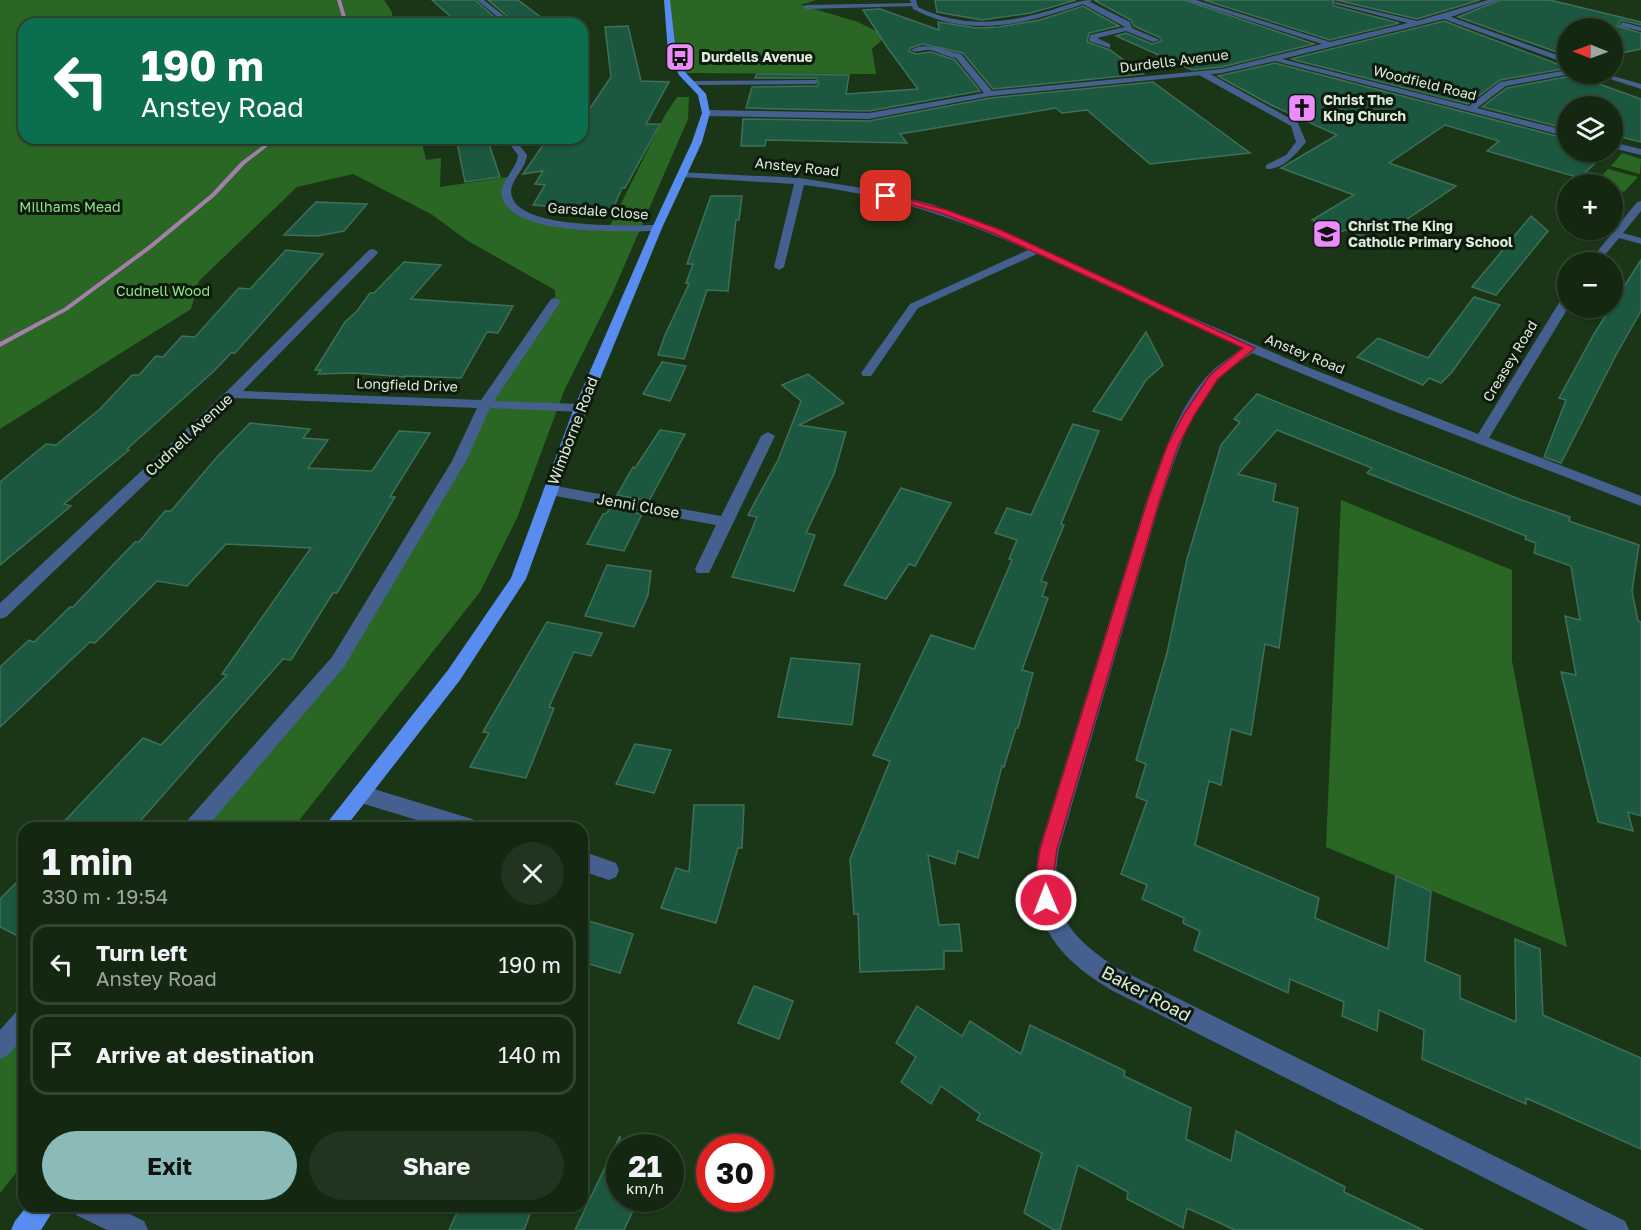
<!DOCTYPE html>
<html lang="en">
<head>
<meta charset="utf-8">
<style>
  body { margin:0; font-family:"Golos Text",sans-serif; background:#21341f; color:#f1f3f6; height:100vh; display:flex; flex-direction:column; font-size:22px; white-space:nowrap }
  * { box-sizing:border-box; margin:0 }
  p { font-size:20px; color:#9da69f }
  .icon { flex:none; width:33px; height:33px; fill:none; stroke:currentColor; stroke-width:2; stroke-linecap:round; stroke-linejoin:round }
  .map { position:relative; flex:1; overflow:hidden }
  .side { position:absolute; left:18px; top:822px; width:570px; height:390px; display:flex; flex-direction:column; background:#142811; border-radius:18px; box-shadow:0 2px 4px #0004,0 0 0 2px #334431 }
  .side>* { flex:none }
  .guide { position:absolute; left:18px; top:18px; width:570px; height:126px; border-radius:18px; box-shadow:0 2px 4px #0004,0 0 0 2px #334431; background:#0b6e4f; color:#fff; overflow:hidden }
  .needle { width:39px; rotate:271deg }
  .controls { position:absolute; left:1557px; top:18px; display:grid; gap:12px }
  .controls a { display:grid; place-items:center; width:66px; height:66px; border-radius:50%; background:#142811; box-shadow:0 2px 4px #0004,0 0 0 2px #334431; font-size:30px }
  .speed { position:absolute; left:606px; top:1134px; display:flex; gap:12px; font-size:30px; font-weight:700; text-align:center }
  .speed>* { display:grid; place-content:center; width:78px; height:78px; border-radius:50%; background:#142811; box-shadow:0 2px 4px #0004,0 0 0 2px #334431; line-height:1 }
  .speed small { font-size:15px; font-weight:400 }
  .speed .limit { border:9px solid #d22; background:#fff; color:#111 }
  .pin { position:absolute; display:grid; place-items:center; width:51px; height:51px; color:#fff; margin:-26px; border-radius:12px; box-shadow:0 3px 9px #0006 }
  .me { position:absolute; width:66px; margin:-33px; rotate:359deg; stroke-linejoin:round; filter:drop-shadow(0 0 4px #0008) }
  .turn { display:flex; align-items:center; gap:21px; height:126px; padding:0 24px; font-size:27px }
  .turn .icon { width:78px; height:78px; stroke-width:2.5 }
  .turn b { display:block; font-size:42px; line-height:51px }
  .round { display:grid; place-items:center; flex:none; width:63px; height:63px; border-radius:32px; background:#21341f }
  .head { display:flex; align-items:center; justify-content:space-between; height:102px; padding:0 24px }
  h1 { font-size:36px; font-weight:700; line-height:45px }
  .action { display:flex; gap:12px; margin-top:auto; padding:12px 24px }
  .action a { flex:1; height:69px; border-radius:36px; background:#8bbbb9; color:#111; font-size:24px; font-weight:700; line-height:69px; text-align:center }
  .action a+a { background:#21341f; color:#f1f3f6 }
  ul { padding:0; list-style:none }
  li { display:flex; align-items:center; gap:18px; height:81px; margin:0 12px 9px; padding:0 12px; border:3px solid #334431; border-radius:18px }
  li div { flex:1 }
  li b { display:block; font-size:22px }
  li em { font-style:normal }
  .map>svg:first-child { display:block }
</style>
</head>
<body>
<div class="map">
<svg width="1641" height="1230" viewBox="0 0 1641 1230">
  <rect width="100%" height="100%" fill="#1a3617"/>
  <!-- green -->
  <g fill="#2a6725">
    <path d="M 0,0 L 384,0 L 392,12 L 392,18 L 401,24 L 24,24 L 24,138 L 376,138 L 375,145 L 422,143 L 426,160 L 441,158 L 440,187 L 514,176 L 508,186 L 511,205 L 538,220 L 610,226 L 665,115 L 677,97 L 689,97 L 688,119 L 612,294 L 564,391 L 517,518 L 480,592 L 293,828 L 193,828 L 338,662 L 486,403 L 555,301 L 555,290 L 468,241 L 431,214 L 353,174 L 297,187 L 199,281 L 191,309 L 0,429 Z"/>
    <path d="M 667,0 L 816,0 L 801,5 L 858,22 L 886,36 L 872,49 L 876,74 L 682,73 L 678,68 Z"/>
    <path d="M 1622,153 L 1641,159 L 1640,174 L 1611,166 Z"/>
    <path d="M 1608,169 L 1638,177 L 1624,192 L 1613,189 L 1612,184 L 1594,184 Z"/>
    <path d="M 1341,500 L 1512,570 L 1512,661 L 1567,947 L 1326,847 Z"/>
    <path d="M 24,1020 L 24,1163 L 0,1193 L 0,1047 Z"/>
  </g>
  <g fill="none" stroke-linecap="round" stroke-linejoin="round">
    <!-- stream -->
    <g fill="#a57fab" fill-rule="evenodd">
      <path d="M 337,0 L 341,0 L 348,24 L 344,24 Z"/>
      <path d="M 273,138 L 278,138 L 245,164 L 215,196 L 152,248 L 68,310 L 0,347 L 0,342 L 64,308 L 148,246 L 211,194 L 241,162 Z"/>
    </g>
  </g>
  <!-- building -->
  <g fill="#1b583f" stroke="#406f59" stroke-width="1.5">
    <path d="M 432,0 L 475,0 L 502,24 L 459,24 Z"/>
    <path d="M 488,0 L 518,0 L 550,24 L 516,24 Z"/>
    <path d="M 935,0 L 1076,0 L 1031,13 L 982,20 L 937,12 Z"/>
    <path d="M 1094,0 L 1184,0 L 1314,44 L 1222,67 L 1192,70 L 1116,36 L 1126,33 L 1152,44 L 1162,41 L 1161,38 L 1134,26 L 1131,20 Z"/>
    <path d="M 1204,0 L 1335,0 L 1333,2 L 1334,6 L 1399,23 L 1330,40 Z"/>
    <path d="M 1336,0 L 1480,0 L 1417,19 Z"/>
    <path d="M 1500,0 L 1550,0 L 1641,22 L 1641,25 L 1621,20 L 1617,26 L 1641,33 L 1641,49 L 1612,55 L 1612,28 L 1568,28 L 1568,56 L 1458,17 Z"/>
    <path d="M 1083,6 L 1119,26 L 1089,33 L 1087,42 L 1110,50 L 1143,74 L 993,89 L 963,53 L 923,44 L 910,48 L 909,51 L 916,54 L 931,52 L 955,60 L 980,91 L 869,111 L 746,108 L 752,87 L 817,86 L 819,84 L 817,78 L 755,78 L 757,74 L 849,75 L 846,94 L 918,89 L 887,47 L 863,10 L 880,9 L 939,30 L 938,22 L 976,28 L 998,27 L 1040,20 Z"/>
    <path d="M 1444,21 L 1568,68 L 1500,80 L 1468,104 L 1291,59 Z"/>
    <path d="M 628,26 L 641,81 L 669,82 L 646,124 L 660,124 L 625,188 L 622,188 L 612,211 L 568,210 L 569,208 L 533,205 L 545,185 L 535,184 L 543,171 L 523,174 L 545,142 L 567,143 L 570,138 L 582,138 L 582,120 L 611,77 L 605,27 Z"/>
    <path d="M 1275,63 L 1568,139 L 1568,152 L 1606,152 L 1580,178 L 1487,151 L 1499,141 L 1445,125 L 1389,163 L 1456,186 L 1391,230 L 1384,228 L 1367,238 L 1345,230 L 1341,232 L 1312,220 L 1354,195 L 1281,168 L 1337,135 L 1271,105 L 1218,76 Z"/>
    <path d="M 1573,74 L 1593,74 L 1599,78 L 1588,80 L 1641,99 L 1641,142 L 1621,137 L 1617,141 L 1612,140 L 1612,106 L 1568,106 L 1568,129 L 1482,107 L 1507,88 L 1571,76 Z"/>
    <path d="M 1153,82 L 1250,153 L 1150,164 L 1087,110 L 1062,113 L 1056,108 L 900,134 L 907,143 L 766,140 L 765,146 L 741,146 L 743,119 L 869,121 L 990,98 Z"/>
    <path d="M 456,138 L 487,138 L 500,177 L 465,182 Z"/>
    <path d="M 711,196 L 742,196 L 739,220 L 736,220 L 728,291 L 707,290 L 684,359 L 658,355 L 665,335 L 689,284 L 686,283 L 693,264 L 687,264 Z"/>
    <path d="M 316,202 L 367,204 L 344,231 L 317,236 L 284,235 Z"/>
    <path d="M 1531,216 L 1548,231 L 1496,295 L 1472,287 Z"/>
    <path d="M 286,250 L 323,254 L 235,353 L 231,353 L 215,370 L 127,449 L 129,450 L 64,504 L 71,506 L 0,565 L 0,482 L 46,444 L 56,445 L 100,409 L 132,375 L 139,375 L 156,356 L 163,357 L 182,336 L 195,337 L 239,288 L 250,289 Z"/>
    <path d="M 1641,260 L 1641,311 L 1617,353 L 1561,463 L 1544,457 L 1566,400 L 1559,398 L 1594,334 Z"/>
    <path d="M 404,262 L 441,265 L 411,299 L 513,306 L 498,333 L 487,332 L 461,378 L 406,376 L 404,377 L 355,373 L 318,374 L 321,370 L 315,370 L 345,322 L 357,311 L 370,293 L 374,293 Z"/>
    <path d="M 1474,297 L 1500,305 L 1452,372 L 1441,383 L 1429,378 L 1423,385 L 1357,357 L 1378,338 L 1428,358 Z"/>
    <path d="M 1146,332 L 1163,365 L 1146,380 L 1121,420 L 1093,411 Z"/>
    <path d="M 662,362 L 686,366 L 670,401 L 643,394 Z"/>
    <path d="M 808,374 L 844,403 L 799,425 L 846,432 L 834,474 L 806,533 L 815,535 L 794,591 L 732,577 L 757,517 L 748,515 L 778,460 L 801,401 L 782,385 Z"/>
    <path d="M 1257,394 L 1519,499 L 1570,517 L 1569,521 L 1639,545 L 1632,591 L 1638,621 L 1641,622 L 1641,816 L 1628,812 L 1633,831 L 1598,822 L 1561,672 L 1576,675 L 1565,616 L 1580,620 L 1571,566 L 1534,553 L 1536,543 L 1525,539 L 1526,536 L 1367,473 L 1372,468 L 1277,430 L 1238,474 L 1276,484 L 1273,501 L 1298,508 L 1279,648 L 1265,644 L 1251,735 L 1231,729 L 1221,785 L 1209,781 L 1195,845 L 1319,898 L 1315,918 L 1388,949 L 1396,876 L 1431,891 L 1425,961 L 1460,976 L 1460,998 L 1516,1022 L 1515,939 L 1540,949 L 1543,1015 L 1641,1058 L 1641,1149 L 1526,1098 L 1526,1104 L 1422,1059 L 1424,1030 L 1379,1010 L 1377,1031 L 1342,1016 L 1344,1002 L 1290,979 L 1288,993 L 1194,950 L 1200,931 L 1183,923 L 1184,918 L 1142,899 L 1147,885 L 1121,874 L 1147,801 L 1136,797 L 1146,764 L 1136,760 L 1167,653 L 1187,559 L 1221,445 L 1240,422 L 1234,419 Z"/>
    <path d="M 250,423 L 310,429 L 303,438 L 328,440 L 308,468 L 372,471 L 399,431 L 430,433 L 390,497 L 395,497 L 337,593 L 333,593 L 291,660 L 283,659 L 134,828 L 58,828 L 143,738 L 161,745 L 227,675 L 222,674 L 311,548 L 226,544 L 187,586 L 157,581 L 95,643 L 90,642 L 0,727 L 0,667 L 29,640 L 34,642 L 70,607 L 73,607 L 135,542 L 139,542 L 165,511 L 171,511 L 217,457 Z"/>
    <path d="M 1073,424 L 1099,431 L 1061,524 L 1064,525 L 1041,581 L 1047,583 L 1042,596 L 1048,598 L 1022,670 L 1033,673 L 1018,728 L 1016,728 L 1004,767 L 1002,766 L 978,858 L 958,851 L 955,864 L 928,855 L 939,925 L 959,924 L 962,951 L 944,951 L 944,969 L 860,972 L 858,914 L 854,914 L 850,859 L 890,761 L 873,755 L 931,635 L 974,649 L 1012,560 L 1009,559 L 1017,540 L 995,533 L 1007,508 L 1031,515 Z"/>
    <path d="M 660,430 L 685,434 L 649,501 L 617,495 L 633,467 L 635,468 Z"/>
    <path d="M 901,488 L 951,503 L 915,566 L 909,564 L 886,599 L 844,585 Z"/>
    <path d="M 610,508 L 642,514 L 624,551 L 587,544 L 603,514 L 606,514 Z"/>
    <path d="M 607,565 L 651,571 L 648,595 L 634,627 L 585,616 Z"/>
    <path d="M 547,622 L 602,633 L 591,656 L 574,652 L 549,707 L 554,708 L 526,778 L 470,767 L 489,733 L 483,732 Z"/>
    <path d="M 791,658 L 860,664 L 852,725 L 778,717 Z"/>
    <path d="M 635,744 L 671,750 L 654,793 L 616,784 Z"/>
    <path d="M 694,805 L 744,805 L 742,848 L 738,848 L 716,923 L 661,908 L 676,868 L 689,872 Z"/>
    <path d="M 24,875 L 24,939 L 0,927 L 0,899 Z"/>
    <path d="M 582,919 L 633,934 L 620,973 L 582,962 Z"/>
    <path d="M 754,986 L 793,1001 L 779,1039 L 738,1023 Z"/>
    <path d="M 917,1006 L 962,1036 L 970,1021 L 1021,1054 L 1030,1025 L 1125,1071 L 1124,1076 L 1191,1108 L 1186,1139 L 1231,1161 L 1236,1131 L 1345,1187 L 1344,1192 L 1423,1230 L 1235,1230 L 1187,1208 L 1183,1228 L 1127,1199 L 1128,1192 L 1078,1165 L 1060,1230 L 1054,1230 L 1024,1213 L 1042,1153 L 977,1120 L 980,1114 L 941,1086 L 931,1104 L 901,1082 L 916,1057 L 896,1043 Z"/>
    <path d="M 620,1136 L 620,1198 L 639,1198 L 624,1230 L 575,1230 Z"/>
    <path d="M 460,1206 L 533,1206 L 524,1230 L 449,1230 Z"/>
  </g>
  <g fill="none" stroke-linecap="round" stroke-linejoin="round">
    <!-- service -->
    <g fill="#455f8f" fill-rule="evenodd">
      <path d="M 913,3 L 915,6 L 806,9 L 803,7 L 806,5 Z"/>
      <path d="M 1199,71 L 1205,71 L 1298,123 L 1306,142 C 1296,154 1283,170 1266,169 L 1266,165 L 1286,155 L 1296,142 L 1291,126 L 1199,75 Z"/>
      <path d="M 814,80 L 817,80 L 817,84 L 694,85 L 690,83 L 694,81 Z"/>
    </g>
    <!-- minor -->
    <g fill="#455f8f" fill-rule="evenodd">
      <path d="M 477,0 L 484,0 L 514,24 L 506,24 Z"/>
      <path d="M 910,0 L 916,0 L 918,7 C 960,28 1004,24 1048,11 C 1063,7 1077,0 1092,0 L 1090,2 L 1130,22 L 1132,28 L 1160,40 L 1153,42 L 1126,31 L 1097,38 L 1110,44 L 1110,48 L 1089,41 L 1090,35 L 1125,27 L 1083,4 C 1025,24 970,39 913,9 Z"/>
      <path d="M 1186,0 L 1196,0 L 1330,42 L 1408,23 L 1335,4 L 1335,2 L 1417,21 L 1488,0 L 1498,0 L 1451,17 L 1568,59 L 1568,64 L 1444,19 L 1282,59 L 1469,106 L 1500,82 L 1568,70 L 1568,74 L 1571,74 L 1506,86 L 1477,108 L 1568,131 L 1568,137 L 1275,61 L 1222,73 L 990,96 L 869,119 L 706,116 L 702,113 L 706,110 L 869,113 L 984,93 L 956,58 C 947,57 939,52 931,50 C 923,49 918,54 911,50 C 927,41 944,51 961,54 L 992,91 L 1222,69 L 1322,44 Z"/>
      <path d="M 1622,22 L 1641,27 L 1641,31 L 1619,26 Z"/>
      <path d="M 1595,74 L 1606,74 L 1641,84 L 1641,89 Z"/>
      <path d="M 505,138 L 514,138 L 527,155 C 526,170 507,182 512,197 C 523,230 628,225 657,225 L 662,228 L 657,231 C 624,231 513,237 502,197 C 498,182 517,170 518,155 Z"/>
      <path d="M 1612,142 L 1641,149 L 1641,155 L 1612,148 Z"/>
      <path d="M 679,172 L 800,178 L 874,190 L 931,204 L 1008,233 L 1163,305 L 1302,365 L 1478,434 L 1562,298 L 1568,295 L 1568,308 L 1489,438 L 1641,496 L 1641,506 L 1391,410 L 1252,353 C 1241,361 1228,369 1219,379 C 1188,412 1175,461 1160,502 L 1059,849 C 1048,911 1067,935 1117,968 L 1625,1221 L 1629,1230 L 1588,1230 L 1113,991 C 1055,957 1026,919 1039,849 L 1146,502 C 1162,458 1177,409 1209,374 C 1218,365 1231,357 1242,348 L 1037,254 L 918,308 L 871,376 L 863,376 L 861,373 L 910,304 L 1028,250 C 956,217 883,194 804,185 L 784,267 L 779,270 L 774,267 L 794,184 L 682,177 L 679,176 Z"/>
      <path d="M 1641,201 L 1641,211 L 1623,233 L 1641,238 L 1641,244 L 1619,238 L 1599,262 L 1589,262 L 1637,202 Z"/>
      <path d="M 373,249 L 378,252 L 377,254 L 243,391 L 481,400 L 551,299 L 555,298 L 561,301 L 494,401 L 581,404 L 588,408 L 581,412 L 490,408 L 466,461 L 344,667 L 206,828 L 183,828 L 186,822 L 332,657 L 452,461 L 477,408 L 235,398 L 6,617 L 0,619 L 0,603 L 227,391 L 369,250 Z"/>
      <path d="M 768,432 L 775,436 L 711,569 L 709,573 L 697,573 L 695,569 L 716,525 L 550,495 L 543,490 L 550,485 L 721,516 L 761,436 Z"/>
      <path d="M 361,785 L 472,819 L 479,822 L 482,828 L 443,828 L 361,803 L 354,800 L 351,794 L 354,788 Z"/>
      <path d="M 582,851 L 616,863 L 619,870 L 616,877 L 609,880 L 582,871 Z"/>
      <path d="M 24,1009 L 24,1037 L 8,1055 L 0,1059 L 0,1030 L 16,1012 Z"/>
      <path d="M 72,1206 L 113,1206 L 144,1221 L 148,1230 L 107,1230 L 76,1215 Z"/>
    </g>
    <!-- primary -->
    <g fill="#588cef" fill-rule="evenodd">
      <path d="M 664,0 L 670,0 L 676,53 L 685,72 L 706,94 L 710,113 L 702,142 L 662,228 L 588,408 L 526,579 L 460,680 L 345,828 L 323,828 L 448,670 L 511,578 L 574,408 L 652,228 L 692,142 L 702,113 L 698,95 L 679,75 L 668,53 Z"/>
      <path d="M 27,1206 L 56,1206 L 41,1230 L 11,1230 L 15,1221 Z"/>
    </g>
  </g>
  <!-- route -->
  <path fill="#e11d48" stroke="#92132f" stroke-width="1.5" d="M 886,193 L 947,210 L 1001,230 L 1255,348 L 1218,379 L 1195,414 L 1178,446 L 1159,502 L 1057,849 L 1054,872 L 1055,900 L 1052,906 L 1046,908 L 1040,906 C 1033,889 1037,866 1040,849 L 1147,502 L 1167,446 L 1184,414 L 1210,375 L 1243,348 L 995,234 L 941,213 L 883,197 L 883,194 Z"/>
  <!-- icons -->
  <defs>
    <g id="bus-square" transform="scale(1.5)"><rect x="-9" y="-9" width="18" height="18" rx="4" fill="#ec8cfa" stroke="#0e1a0d"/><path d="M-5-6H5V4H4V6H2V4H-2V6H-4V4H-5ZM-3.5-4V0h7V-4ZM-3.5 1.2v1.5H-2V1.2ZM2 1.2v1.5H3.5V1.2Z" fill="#111"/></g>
    <g id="church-square" transform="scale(1.5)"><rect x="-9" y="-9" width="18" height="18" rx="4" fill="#ec8cfa" stroke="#0e1a0d"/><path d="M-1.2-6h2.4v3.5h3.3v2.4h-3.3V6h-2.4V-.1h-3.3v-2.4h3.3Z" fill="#111"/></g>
    <g id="school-square" transform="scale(1.5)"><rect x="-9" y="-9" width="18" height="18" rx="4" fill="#ec8cfa" stroke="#0e1a0d"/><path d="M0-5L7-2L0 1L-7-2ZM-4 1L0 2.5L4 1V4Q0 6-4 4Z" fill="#111"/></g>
  </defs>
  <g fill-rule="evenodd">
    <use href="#bus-square" x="680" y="57"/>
    <use href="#church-square" x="1302" y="108"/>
    <use href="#school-square" x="1327" y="234"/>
  </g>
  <g text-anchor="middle" stroke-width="6" stroke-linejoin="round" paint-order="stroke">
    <!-- far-poi labels -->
    <g font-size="14" font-weight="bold" fill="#dbecd9" stroke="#0e1a0d" text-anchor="start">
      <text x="701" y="62">Durdells Avenue</text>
      <text x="1323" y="105">Christ The<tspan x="1323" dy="16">King Church</tspan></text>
      <text x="1348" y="231">Christ The King<tspan x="1348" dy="16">Catholic Primary School</tspan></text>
    </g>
    <!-- far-street labels -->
    <g font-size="14" fill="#dbecd9" stroke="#0e1a0d">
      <text transform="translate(1174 61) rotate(-7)" y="5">Durdells Avenue</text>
      <text transform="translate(1425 83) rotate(14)" y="5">Woodfield Road</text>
      <text transform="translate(797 167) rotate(6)" y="5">Anstey Road</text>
      <text transform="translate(598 211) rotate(4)" y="5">Garsdale Close</text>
      <text transform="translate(1305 354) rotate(22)" y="5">Anstey Road</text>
      <text transform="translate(1510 361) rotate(-59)" y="5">Creasey Road</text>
      <text transform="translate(407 385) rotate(2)" y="5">Longfield Drive</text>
    </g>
    <!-- far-park labels -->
    <g font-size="14" fill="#8de685" stroke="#0e1a0d">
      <text x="70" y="212">Millhams Mead</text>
      <text x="163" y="296">Cudnell Wood</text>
    </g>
    <!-- street labels -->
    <g font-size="15" fill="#dbecd9" stroke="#0e1a0d">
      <text transform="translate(573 431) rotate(-69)" y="5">Wimborne Road</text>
      <text transform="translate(189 435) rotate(-43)" y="5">Cudnell Avenue</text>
      <text transform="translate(638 506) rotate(10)" y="5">Jenni Close</text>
    </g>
    <!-- near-street labels -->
    <g font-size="18" fill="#dbecd9" stroke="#0e1a0d">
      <text transform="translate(1146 994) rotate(28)" y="6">Baker Road</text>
    </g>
  </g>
</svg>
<div class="controls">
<a><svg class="needle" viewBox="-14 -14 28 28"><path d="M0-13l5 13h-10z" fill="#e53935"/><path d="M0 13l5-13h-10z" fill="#9da69f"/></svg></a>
<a><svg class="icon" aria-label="layers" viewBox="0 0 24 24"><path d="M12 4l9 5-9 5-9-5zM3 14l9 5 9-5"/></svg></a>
<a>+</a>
<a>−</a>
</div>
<div class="speed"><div>21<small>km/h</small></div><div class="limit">30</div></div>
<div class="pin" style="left:886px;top:196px;background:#d93025"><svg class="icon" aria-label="arrive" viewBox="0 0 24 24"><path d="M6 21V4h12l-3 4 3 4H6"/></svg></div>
<svg class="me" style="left:1046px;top:900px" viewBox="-20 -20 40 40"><circle r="17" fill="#e11d48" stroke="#fff" stroke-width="3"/><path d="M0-11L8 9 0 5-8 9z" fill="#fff"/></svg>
<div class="guide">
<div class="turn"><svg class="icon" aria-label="left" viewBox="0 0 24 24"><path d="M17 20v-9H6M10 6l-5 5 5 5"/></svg><div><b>190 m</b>Anstey Road</div></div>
</div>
<section class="side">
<div class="head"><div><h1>1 min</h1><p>330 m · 19:54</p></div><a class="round"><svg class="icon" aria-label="close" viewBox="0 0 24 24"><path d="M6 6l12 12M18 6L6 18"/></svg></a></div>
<ul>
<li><svg class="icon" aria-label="left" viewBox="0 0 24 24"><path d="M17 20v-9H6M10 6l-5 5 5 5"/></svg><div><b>Turn left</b><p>Anstey Road</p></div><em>190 m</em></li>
<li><svg class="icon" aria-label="arrive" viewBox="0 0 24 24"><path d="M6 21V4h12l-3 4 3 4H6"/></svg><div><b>Arrive at destination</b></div><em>140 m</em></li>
</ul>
<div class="action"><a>Exit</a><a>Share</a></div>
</section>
</div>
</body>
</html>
